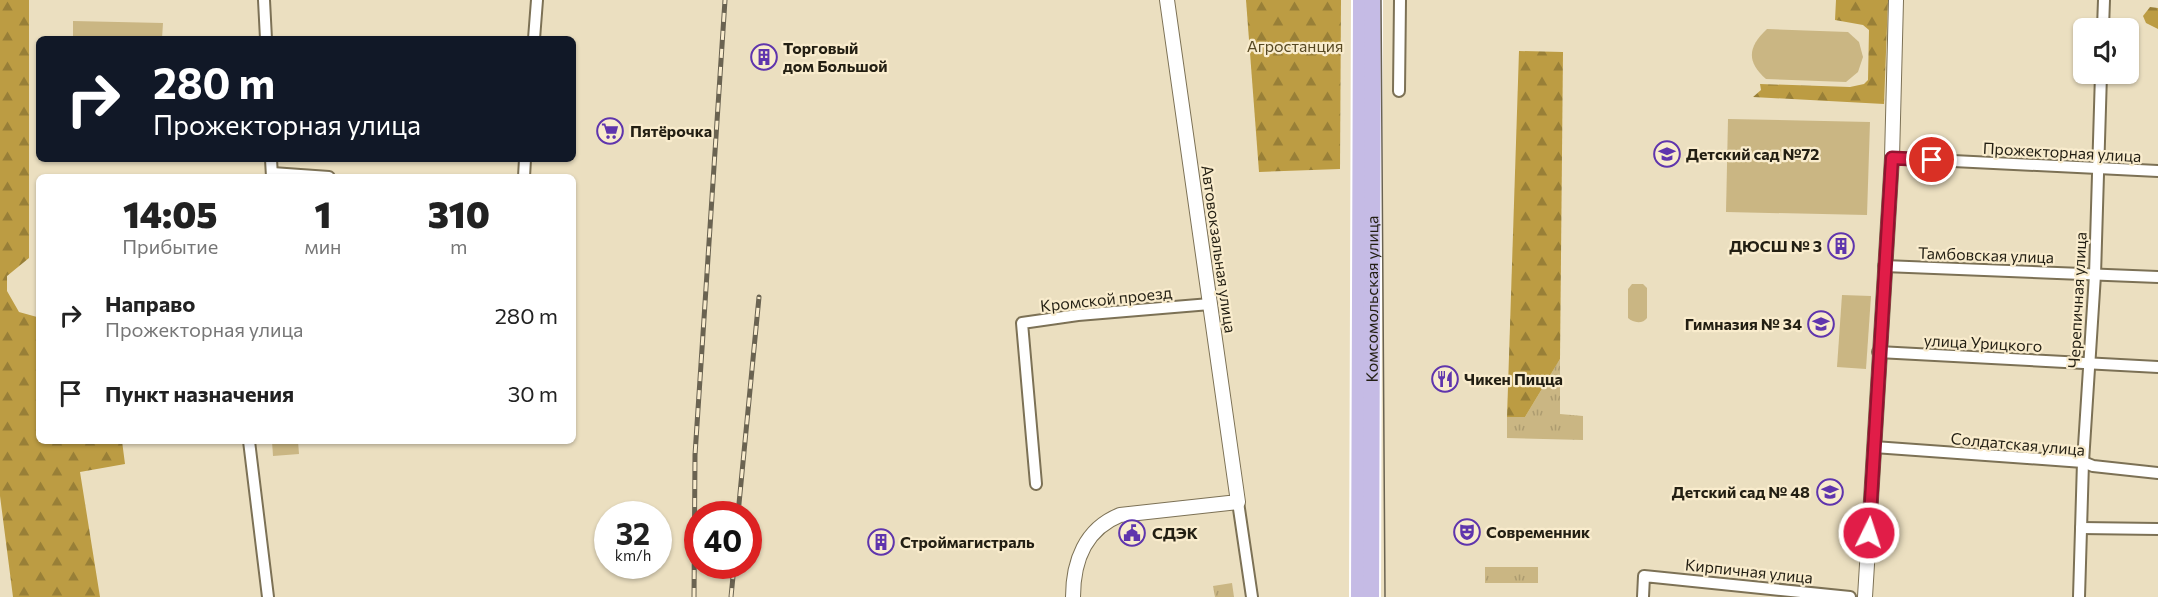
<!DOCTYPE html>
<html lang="ru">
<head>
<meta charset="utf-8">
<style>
  body { margin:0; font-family:Commissioner,sans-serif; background:#f6f6f6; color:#222; height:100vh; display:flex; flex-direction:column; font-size:22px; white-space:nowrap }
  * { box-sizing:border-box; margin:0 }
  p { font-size:20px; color:#767676 }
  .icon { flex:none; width:33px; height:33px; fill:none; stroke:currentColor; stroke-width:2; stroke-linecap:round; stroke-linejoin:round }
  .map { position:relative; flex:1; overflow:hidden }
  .sheet { position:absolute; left:36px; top:174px; width:540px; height:270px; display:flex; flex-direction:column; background:#fff; border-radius:9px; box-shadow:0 2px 4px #0004 }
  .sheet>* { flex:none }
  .guide { position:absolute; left:36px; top:36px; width:540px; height:126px; border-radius:9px; box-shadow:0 2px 4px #0004; background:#111827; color:#fff; overflow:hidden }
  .controls { position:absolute; left:2073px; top:18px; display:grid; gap:12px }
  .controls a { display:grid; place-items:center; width:66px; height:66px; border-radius:9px; background:#fff; box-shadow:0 2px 4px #0004; font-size:30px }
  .speed { position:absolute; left:594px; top:501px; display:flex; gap:12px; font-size:30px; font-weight:700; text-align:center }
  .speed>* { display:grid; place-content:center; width:78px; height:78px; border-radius:50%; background:#fff; box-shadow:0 2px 4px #0004; line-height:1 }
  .speed small { font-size:15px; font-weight:400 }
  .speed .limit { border:9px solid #d22; background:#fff; color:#111 }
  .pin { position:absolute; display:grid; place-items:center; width:51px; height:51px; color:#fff; margin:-26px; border:3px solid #fff; border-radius:50%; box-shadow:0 2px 6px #0007 }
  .me { position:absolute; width:66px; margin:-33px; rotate:4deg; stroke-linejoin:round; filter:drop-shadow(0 0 4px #0008) }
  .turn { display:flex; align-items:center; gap:21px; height:126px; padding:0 18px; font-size:27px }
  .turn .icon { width:78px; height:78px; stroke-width:2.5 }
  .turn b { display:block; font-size:42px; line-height:51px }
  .eta { display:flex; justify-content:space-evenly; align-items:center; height:102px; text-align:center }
  .eta b { font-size:36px; font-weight:800; line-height:42px }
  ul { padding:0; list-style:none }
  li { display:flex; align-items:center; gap:18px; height:78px; padding:0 18px }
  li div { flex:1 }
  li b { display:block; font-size:22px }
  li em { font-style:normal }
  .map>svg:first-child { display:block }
</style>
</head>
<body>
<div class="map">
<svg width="2158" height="597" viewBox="0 0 2158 597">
  <defs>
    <pattern id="grass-tufts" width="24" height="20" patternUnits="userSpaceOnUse" patternTransform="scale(1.5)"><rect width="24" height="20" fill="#cab683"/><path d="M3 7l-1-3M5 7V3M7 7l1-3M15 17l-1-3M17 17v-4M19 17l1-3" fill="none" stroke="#ad9c70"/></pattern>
    <pattern id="forest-firs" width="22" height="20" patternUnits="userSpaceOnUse" patternTransform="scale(1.5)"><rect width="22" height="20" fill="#bc9c43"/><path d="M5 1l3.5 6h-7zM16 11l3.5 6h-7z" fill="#987f37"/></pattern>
  </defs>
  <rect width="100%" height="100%" fill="#ebdfc0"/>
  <!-- grass -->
  <g fill="url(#grass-tufts)">
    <path d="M 1560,359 L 1560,414 L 1583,416 L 1583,440 L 1507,438 L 1507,417 L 1525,417 Z"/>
    <rect x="1485" y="567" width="53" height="16"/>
    <path d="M 1232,583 L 1234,597 L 1215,597 L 1213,586 Z"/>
  </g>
  <!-- forest -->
  <g fill="url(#forest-firs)">
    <path d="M 0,0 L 29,0 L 29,258 L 7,276 L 7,291 L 19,312 L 37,317 L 39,316 L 39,441 L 122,441 L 125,464 L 80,472 L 100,597 L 13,597 L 0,496 Z"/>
    <path d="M 1246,0 L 1341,0 L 1340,169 L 1259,172 Z"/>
    <path d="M 1836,0 L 1888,0 L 1884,104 L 1753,97 L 1761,90 L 1760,84 L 1850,87 L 1864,84 L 1868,80 L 1869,30 L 1863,25 L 1835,20 Z"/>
    <path d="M 2150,7 L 2158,8 L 2158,29 L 2146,23 L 2143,16 Z"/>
    <path d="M 1519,51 L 1563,52 L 1560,359 L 1525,417 L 1507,417 Z"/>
  </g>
  <!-- green -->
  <g fill="#cab683">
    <path d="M 73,21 L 163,23 L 162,39 L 73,39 Z"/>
    <path d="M 1767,29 L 1848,32 L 1859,42 L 1863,57 L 1858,72 L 1846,82 L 1766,79 C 1746,61 1748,47 1767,29 Z"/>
    <path d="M 1728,119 L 1870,122 L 1867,215 L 1726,212 Z"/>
    <path d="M 1632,284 L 1643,284 L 1647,288 L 1647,318 C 1643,324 1633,323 1628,318 L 1628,289 Z"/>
    <path d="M 1842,295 L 1871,296 L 1866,369 L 1837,367 Z"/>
    <path d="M 272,441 L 298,441 L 299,454 L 273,456 Z"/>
  </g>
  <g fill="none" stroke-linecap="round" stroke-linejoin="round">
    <!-- minor casing -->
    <g stroke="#7c7155" stroke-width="14">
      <g id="minor">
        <path d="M 264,0 L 266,39"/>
        <path d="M 2103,28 L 2104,0"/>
        <path d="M 534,39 L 537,0"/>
        <path d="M 1399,91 L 1400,0"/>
        <path d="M 1892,158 L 2158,171"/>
        <path d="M 271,159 L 272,177"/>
        <path d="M 272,173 L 329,177"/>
        <path d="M 524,177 L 525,159"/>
        <path d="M 1884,266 L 2158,277"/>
        <path d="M 1878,352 L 2158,367"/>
        <path d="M 249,441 L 268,597"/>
        <path d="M 1874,447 L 2083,462 L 2093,466 L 2158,473"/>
        <path d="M 1036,484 L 1022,323 L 1078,315 L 1210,304"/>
        <path d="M 1238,502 L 1252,597"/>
        <path d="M 2081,528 L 2158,529"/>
        <path d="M 1643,597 L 1644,576 L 1850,597"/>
        <path d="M 2079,597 L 2083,462 L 2095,275 L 2101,74"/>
      </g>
    </g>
    <!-- tertiary casing -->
    <g stroke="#7c7155" stroke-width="16">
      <g id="tertiary">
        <path d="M 1073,597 C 1073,562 1085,529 1120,515 L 1238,502 L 1167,0"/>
        <path d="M 1865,597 L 1892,158 L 1896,0"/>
      </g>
    </g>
    <!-- primary casing -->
    <g stroke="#fff" stroke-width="20">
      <g id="primary">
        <path d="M 1359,597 L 1361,0"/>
        <path id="s1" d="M 1371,597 L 1373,0"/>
      </g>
    </g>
    <!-- minor -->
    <use href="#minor" stroke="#fff" stroke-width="10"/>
    <!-- tertiary -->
    <use href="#tertiary" stroke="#fff" stroke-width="14"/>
    <!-- primary -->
    <use href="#primary" stroke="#c5bbe5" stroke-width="16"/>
    <!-- tram -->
    <path stroke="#6a6351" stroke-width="1.5" d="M 1381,0 L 1385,597"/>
    <!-- rail casing -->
    <g stroke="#6a6351" stroke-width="5">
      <g id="rail">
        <path d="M 738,514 L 759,297"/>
        <path d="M 694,597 L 695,455 L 725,0"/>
        <path d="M 731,597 L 734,566"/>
      </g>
    </g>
    <!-- rail -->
    <use href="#rail" stroke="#f9eccd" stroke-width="3" stroke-dasharray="9" stroke-linecap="butt"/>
  </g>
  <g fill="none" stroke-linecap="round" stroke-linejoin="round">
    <!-- route casing -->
    <g stroke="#92132f" stroke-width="15">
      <path id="route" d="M 1869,533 L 1892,158 L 1932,160"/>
    </g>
    <!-- route -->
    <use href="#route" stroke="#e11d48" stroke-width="10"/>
  </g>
  <!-- icons -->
  <defs>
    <g id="building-ring" transform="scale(1.35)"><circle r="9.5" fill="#f9eccd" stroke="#5f35ad" stroke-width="1.5"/><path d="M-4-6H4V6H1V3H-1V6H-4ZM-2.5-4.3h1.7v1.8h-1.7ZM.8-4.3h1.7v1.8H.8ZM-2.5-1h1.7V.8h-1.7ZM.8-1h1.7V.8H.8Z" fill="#5f35ad"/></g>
    <g id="supermarket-ring" transform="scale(1.35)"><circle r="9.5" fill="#f9eccd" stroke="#5f35ad" stroke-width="1.5"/><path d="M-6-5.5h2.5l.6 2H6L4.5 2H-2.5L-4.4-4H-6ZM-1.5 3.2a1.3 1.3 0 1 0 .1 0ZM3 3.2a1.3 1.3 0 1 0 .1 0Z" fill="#5f35ad"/></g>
    <g id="school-ring" transform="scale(1.35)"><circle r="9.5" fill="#f9eccd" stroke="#5f35ad" stroke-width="1.5"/><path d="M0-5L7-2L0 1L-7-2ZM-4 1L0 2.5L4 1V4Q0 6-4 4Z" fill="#5f35ad"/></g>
    <g id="restaurant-ring" transform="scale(1.35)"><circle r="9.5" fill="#f9eccd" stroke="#5f35ad" stroke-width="1.5"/><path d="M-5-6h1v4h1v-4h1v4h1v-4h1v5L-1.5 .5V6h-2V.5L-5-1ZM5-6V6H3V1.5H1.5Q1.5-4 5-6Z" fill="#5f35ad"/></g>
    <g id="theatre-ring" transform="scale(1.35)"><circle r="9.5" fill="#f9eccd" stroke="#5f35ad" stroke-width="1.5"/><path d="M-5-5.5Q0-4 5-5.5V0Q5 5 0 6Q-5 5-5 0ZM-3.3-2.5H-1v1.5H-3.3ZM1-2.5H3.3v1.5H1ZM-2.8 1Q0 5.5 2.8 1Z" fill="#5f35ad"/></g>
    <g id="civic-ring" transform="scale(1.35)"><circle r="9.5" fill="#f9eccd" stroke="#5f35ad" stroke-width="1.5"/><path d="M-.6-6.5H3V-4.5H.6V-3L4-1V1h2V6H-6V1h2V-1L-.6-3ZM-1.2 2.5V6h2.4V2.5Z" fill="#5f35ad"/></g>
  </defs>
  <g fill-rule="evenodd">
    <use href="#building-ring" x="764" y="57"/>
    <use href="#supermarket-ring" x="610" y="131"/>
    <use href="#school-ring" x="1667" y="154"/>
    <use href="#building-ring" x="1841" y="246"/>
    <use href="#school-ring" x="1821" y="324"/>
    <use href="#restaurant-ring" x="1445" y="379"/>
    <use href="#school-ring" x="1830" y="492"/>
    <use href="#theatre-ring" x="1467" y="532"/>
    <use href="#civic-ring" x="1132" y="533"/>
    <use href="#building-ring" x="881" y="542"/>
  </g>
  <g text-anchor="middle" stroke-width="4.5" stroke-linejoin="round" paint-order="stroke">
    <!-- park labels -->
    <g font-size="16" fill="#574923" stroke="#f9eccd">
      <text x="1295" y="52">Агростанция</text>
    </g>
    <!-- poi labels -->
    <g font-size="16" font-weight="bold" fill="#231f13" stroke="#f9eccd" text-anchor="start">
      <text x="783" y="54">Торговый<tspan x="783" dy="18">дом Большой</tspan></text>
      <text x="630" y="137">Пятёрочка</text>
      <text x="1686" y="160">Детский сад №72</text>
      <text x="1822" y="252" text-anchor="end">ДЮСШ № 3</text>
      <text x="1802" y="330" text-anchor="end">Гимназия № 34</text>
      <text x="1464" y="385">Чикен Пицца</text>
      <text x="1810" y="498" text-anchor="end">Детский сад № 48</text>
      <text x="1486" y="538">Современник</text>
      <text x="1152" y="539">СДЭК</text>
      <text x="900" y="548">Строймагистраль</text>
    </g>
    <!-- street labels -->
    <g font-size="16" fill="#231f13" stroke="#f9eccd">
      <text transform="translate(2062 152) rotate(3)" y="6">Прожекторная улица</text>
      <text transform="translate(1219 249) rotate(82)" y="6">Автовокзальная улица</text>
      <text transform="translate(1986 255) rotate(2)" y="6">Тамбовская улица</text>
      <text dy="6" stroke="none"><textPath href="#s1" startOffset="298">Комсомольская улица</textPath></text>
      <text transform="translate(1106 299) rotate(-6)" y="6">Кромской проезд</text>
      <text transform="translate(2077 300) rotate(-87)" y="6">Черепичная улица</text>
      <text transform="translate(1983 343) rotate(3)" y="6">улица Урицкого</text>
      <text transform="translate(2018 444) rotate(5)" y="6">Солдатская улица</text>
      <text transform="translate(1749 571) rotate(6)" y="6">Кирпичная улица</text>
    </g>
  </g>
</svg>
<div class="controls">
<a><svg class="icon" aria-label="sound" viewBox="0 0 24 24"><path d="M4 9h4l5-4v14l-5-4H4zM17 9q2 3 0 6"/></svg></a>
</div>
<div class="speed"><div>32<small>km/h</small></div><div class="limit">40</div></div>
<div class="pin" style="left:1932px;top:160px;background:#d93025"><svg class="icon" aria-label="arrive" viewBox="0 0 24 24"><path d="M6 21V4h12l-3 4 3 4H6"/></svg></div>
<svg class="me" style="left:1869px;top:533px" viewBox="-20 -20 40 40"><circle r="17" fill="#e11d48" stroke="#fff" stroke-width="3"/><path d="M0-11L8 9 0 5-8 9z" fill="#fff"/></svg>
<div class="guide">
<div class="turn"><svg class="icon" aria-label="right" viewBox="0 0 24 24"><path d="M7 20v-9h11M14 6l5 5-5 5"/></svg><div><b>280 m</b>Прожекторная улица</div></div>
</div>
<section class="sheet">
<div class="eta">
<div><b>14:05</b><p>Прибытие</p></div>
<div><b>1</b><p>мин</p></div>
<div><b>310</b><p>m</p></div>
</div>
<ul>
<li><svg class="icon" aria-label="right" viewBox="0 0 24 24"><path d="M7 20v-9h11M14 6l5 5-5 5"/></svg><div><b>Направо</b><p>Прожекторная улица</p></div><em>280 m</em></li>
<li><svg class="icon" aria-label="arrive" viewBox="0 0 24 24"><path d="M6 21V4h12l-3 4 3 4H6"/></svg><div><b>Пункт назначения</b></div><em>30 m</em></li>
</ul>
</section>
</div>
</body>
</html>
